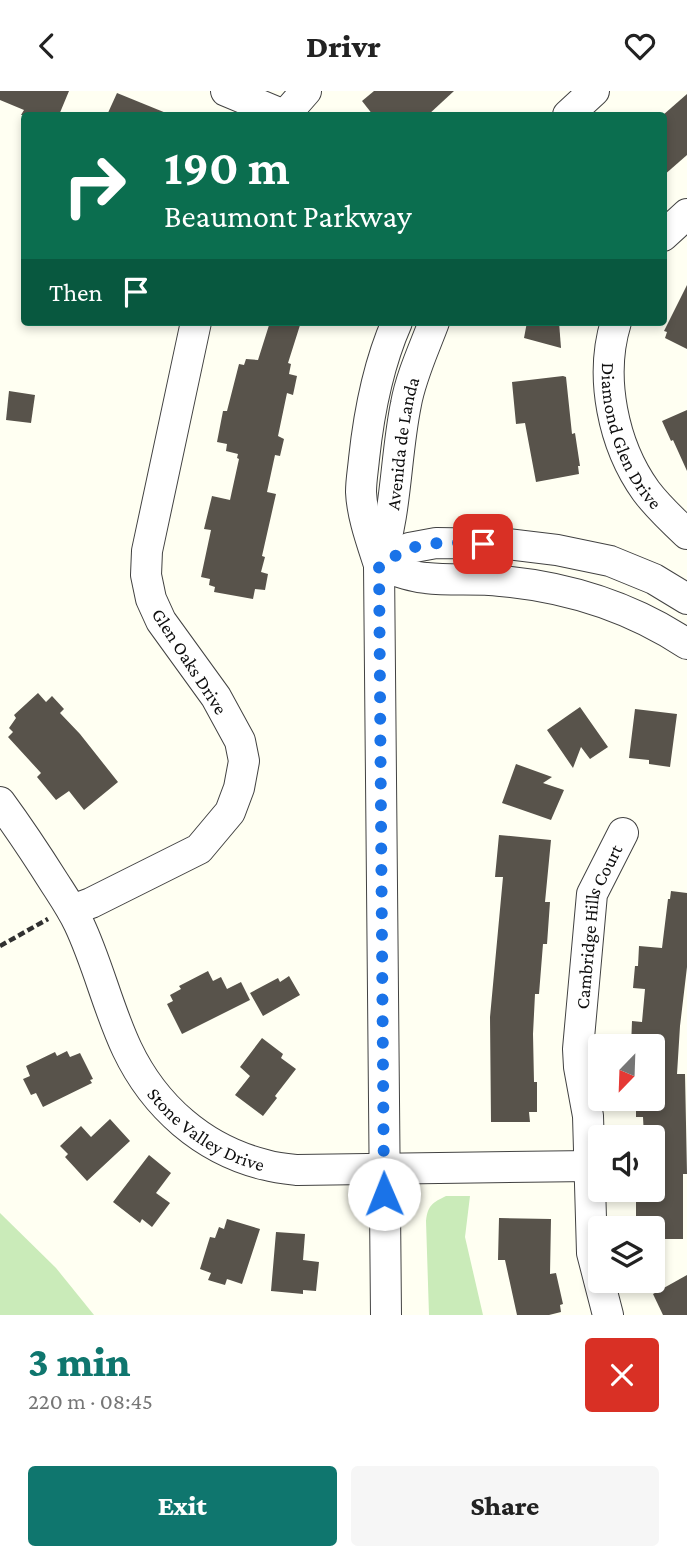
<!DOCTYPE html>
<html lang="en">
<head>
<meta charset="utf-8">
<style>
  body { margin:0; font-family:"Crimson Pro",serif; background:#f6f6f6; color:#222; height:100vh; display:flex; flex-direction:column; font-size:26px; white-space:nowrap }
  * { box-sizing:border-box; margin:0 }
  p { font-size:23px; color:#767676 }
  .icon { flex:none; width:38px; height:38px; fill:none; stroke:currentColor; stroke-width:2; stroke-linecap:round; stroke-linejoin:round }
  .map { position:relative; height:1224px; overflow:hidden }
  .drawer { display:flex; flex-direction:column; background:#fff; flex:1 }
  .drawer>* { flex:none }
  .banner { position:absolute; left:21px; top:21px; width:646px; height:214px; border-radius:7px; box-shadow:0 4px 10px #0003; background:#0b6e4f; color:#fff; overflow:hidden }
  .needle { width:46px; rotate:203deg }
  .controls { position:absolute; left:588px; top:943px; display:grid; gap:14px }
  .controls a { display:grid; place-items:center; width:77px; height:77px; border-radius:7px; background:#fff; box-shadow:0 4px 10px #0003; font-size:35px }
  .pin { position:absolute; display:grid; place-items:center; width:60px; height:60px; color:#fff; margin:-30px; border-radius:14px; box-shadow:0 4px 10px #0006 }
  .me { position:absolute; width:77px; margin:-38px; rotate:359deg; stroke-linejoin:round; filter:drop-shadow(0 0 5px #0008) }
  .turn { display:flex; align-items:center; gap:24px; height:147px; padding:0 28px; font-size:32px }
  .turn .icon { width:91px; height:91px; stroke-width:2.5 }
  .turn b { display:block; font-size:49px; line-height:60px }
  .then { display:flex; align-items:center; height:66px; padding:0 28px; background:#0003; gap:14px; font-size:26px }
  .round { display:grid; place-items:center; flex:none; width:74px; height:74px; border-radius:7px; background:#f6f6f6 }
  .summary { display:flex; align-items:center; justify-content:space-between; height:119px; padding:0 28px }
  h1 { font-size:42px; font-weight:800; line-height:52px; color:#0f766e }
  .button { display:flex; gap:14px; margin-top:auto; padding:14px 28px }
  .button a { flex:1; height:80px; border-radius:7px; background:#0f766e; color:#fff; font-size:28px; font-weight:800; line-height:80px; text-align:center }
  .button a+a { background:#f6f6f6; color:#222 }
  header { display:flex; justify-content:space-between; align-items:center; height:91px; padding:0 28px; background:#fff; font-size:32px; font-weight:800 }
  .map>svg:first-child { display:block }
</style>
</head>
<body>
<header><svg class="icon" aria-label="back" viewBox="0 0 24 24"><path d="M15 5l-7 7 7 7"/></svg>Drivr<svg class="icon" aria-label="heart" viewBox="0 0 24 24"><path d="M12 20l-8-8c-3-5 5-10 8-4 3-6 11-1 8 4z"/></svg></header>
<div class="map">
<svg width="687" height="1224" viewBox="0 0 687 1224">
  <rect width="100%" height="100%" fill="#fffff2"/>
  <!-- green -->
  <g fill="#caebb9">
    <path d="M 446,1105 L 470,1105 L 465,1146 L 483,1224 L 429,1224 L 426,1130 C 428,1114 432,1112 446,1105 Z"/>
    <path d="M 0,1122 L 56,1177 L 94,1224 L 0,1224 Z"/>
  </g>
  <!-- building -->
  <g fill="#58534b">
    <path d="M 0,0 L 69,0 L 59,24 L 21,24 L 24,19 L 0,9 Z"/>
    <path d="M 374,0 L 454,0 L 428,24 L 373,24 L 362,10 Z"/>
    <path d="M 117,2 L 171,24 L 107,24 Z"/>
    <path d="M 687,3 L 687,64 L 663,85 L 663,24 Z"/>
    <path d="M 687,194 L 687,258 L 665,247 L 667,241 L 664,240 Z"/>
    <path d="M 270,231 L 301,231 L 288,272 L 291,273 L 289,283 L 297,285 L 293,304 L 287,302 L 278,345 L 284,348 L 280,365 L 275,364 L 267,401 L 276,403 L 262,465 L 265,466 L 261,481 L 268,483 L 265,499 L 255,498 L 253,508 L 214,501 L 215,496 L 209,494 L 210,488 L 201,486 L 211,439 L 204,438 L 212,405 L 230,409 L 239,368 L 237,367 L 238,363 L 226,360 L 227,353 L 217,351 L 223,320 L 227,320 L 239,273 L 244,274 L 246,268 L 258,269 Z"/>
    <path d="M 527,231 L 559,231 L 561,257 L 524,247 Z"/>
    <path d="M 563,285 L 566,286 L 572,343 L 575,342 L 580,375 L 578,375 L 579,383 L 536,391 L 525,332 L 516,333 L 512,291 Z"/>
    <path d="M 9,300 L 35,304 L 31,332 L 6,329 Z"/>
    <path d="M 687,319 L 687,380 L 673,349 L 671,350 L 662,330 Z"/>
    <path d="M 38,602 L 46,611 L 52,605 L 64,618 L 60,622 L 80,643 L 118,691 L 84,719 L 69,700 L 56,709 L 37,686 L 41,682 L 8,646 L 13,641 L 9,637 L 16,627 L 14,624 Z"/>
    <path d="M 580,616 L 608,656 L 590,668 L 581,656 L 573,677 L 547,639 Z"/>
    <path d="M 635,618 L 677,623 L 670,676 L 649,673 L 649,669 L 629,667 Z"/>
    <path d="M 516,673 L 552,686 L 543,692 L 564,699 L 551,729 L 502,712 Z"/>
    <path d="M 499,744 L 551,749 L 545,811 L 550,811 L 547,853 L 543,853 L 539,903 L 535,903 L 533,943 L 534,991 L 537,991 L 537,1021 L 529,1021 L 530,1031 L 491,1031 L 490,926 L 503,786 L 495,786 Z"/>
    <path d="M 671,800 L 687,802 L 687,876 L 680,935 L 677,983 L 685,983 L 687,1083 L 683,1083 L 683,1148 L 653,1148 L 653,1138 L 636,1138 L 636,1108 L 653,1108 L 653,1046 L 644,1046 L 643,1026 L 636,1026 L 636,1008 L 653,1008 L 653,956 L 631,956 L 632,930 L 642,931 L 645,898 L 633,897 L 635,875 L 638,875 L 639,855 L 662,857 L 668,808 L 670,808 Z"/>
    <path d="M 208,880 L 213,890 L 221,886 L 227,898 L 241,891 L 250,909 L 182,943 L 167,913 L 173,910 L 170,904 L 181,898 L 179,895 Z"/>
    <path d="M 289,885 L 300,904 L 263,925 L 250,902 L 278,887 L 280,891 Z"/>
    <path d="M 262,947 L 283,963 L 281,967 L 296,978 L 275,1005 L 277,1007 L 263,1025 L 235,1004 L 250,985 L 240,976 Z"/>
    <path d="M 67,960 L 70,966 L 80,962 L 93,988 L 90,989 L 92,992 L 43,1016 L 36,1002 L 31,1004 L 23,988 L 30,985 L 26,975 L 55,961 L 57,965 Z"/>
    <path d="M 110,1028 L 130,1050 L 87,1090 L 65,1066 L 68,1063 L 60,1055 L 81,1035 L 91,1046 Z"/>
    <path d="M 149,1064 L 171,1082 L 156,1102 L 170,1112 L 152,1136 L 142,1128 L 140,1132 L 113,1111 Z"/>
    <path d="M 499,1127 L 551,1128 L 550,1183 L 556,1182 L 563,1213 L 560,1214 L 561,1221 L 549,1224 L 517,1224 L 505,1169 L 498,1169 Z"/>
    <path d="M 227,1128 L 260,1138 L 242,1193 L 227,1188 L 225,1194 L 208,1189 L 211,1182 L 200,1178 L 210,1146 L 215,1147 L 219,1136 L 224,1138 Z"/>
    <path d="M 276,1141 L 305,1143 L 303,1169 L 319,1171 L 316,1200 L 303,1199 L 303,1203 L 271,1200 Z"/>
    <path d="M 687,1184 L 687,1224 L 663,1224 L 653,1203 Z"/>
  </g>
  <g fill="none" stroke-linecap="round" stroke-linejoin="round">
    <!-- minor casing -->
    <g stroke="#424242" stroke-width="32">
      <g id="minor">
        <path d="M 226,0 L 284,24"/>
        <path d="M 285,24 L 306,0"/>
        <path d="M 568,24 L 594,0"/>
        <path d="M 663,145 L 687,123"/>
        <path id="s1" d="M 616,231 C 599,286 613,354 646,400 C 658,416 672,429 687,443"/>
        <path d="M 379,474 L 409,457 L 436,452 L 507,453 L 557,459 L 610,470 L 654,488 L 687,508"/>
        <path d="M 379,474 C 394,479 410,486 426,487 C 450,490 476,487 501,490 C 567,496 631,516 687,553"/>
        <path id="s2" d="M 379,474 C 397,422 395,367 406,313 C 411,285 424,258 434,231"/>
        <path id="s3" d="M 0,711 C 19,737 37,764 54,791 C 63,805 72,818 79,833 C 98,873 108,918 127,958 C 154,1015 203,1059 266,1074 C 276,1077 287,1078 297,1079 L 590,1075"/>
        <path d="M 72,819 L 91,812 L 199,758 L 230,721 L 239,697 L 244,670 L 240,650 L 216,606 L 161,530 L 151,508 L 146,484 L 147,460 L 196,231"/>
        <path d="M 386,1224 L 379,474 C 372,452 362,425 361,401 C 361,390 363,379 364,368 C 369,321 378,274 397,231"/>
        <path id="s4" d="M 608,1224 L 592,1162 L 588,1025 L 579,976 L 578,958 L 592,803 L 623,742"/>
      </g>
    </g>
    <!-- path -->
    <path stroke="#313131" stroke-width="4.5" stroke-dasharray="7 3.5" stroke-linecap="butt" d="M 0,855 L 48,828"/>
    <!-- minor -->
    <use href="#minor" stroke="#fff" stroke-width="30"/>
  </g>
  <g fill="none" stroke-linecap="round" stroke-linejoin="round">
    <!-- route -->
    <path stroke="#1a73e8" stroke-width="12" stroke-dasharray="0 21.6" d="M 384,1103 L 379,474 C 389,469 399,462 409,458 C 432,449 459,452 483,453"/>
  </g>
  <g text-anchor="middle" stroke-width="7" stroke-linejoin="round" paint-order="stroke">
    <!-- street labels -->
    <g font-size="19" fill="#0f0f0f" stroke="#fff">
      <text dy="7" stroke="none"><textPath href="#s1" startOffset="119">Diamond Glen Drive</textPath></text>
      <text dy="7" stroke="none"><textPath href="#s2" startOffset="124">Avenida de Landa</textPath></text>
      <text transform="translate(190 570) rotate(57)" y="7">Glen Oaks Drive</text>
      <text dy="7" stroke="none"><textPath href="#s4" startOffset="394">Cambridge Hills Court</textPath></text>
      <text dy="7" stroke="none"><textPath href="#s3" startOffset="396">Stone Valley Drive</textPath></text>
    </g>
  </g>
</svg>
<div class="controls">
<a><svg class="needle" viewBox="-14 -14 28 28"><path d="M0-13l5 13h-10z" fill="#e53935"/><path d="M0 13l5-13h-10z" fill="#767676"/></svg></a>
<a><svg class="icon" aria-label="sound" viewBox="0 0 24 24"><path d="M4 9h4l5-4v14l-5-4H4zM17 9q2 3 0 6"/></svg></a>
<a><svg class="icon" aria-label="layers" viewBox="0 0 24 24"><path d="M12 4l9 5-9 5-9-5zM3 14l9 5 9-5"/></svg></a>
</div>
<div class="pin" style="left:483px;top:453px;background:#d93025"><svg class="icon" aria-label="arrive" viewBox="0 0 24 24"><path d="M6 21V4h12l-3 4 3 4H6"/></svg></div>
<svg class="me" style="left:384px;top:1103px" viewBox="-20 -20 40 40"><circle r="19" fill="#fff"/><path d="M0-13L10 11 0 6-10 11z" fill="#1a73e8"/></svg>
<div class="banner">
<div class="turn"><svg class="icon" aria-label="right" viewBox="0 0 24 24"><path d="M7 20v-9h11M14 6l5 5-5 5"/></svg><div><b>190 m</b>Beaumont Parkway</div></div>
<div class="then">Then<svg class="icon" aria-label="arrive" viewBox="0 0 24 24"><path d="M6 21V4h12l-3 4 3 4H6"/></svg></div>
</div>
</div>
<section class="drawer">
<div class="summary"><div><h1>3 min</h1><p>220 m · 08:45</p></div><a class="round" style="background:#d93025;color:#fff"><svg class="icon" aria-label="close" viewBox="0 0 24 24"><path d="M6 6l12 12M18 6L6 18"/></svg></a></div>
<div class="button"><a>Exit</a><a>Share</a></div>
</section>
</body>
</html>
